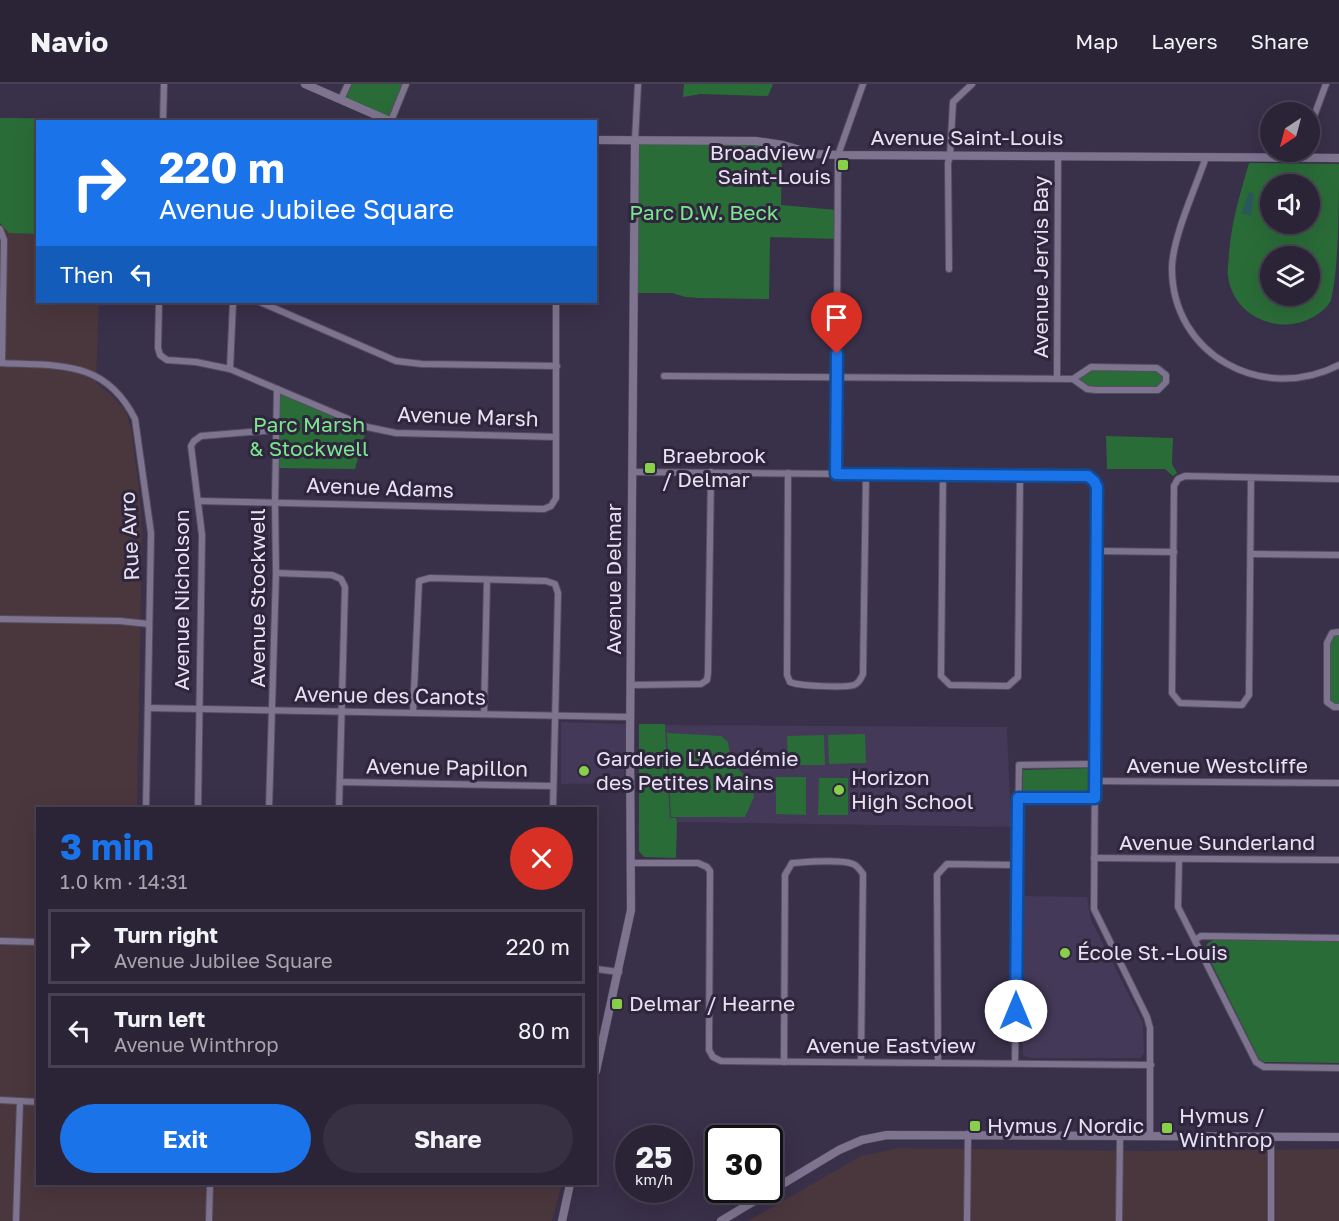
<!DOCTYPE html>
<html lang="en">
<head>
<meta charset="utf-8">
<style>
  body { margin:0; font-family:"Golos Text",sans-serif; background:#373042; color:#f1f3f6; height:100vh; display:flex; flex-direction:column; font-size:22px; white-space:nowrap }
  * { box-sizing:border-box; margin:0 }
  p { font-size:20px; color:#a6a4ad }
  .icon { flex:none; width:33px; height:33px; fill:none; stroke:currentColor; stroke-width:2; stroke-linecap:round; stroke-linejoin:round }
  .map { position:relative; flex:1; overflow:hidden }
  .sheet { position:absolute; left:36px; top:723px; width:561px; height:378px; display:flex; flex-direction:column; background:#2b2437; border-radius:0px; box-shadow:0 6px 24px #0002,0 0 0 2px #474152 }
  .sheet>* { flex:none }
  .top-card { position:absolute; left:36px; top:36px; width:561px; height:183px; border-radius:0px; box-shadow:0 6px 24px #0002,0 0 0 2px #474152; background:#1a73e8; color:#fff; overflow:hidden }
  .needle { width:39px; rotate:216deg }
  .controls { position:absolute; left:1260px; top:18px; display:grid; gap:12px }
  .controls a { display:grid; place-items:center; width:60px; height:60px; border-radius:50%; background:#2b2437; box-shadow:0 6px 24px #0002,0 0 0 2px #474152; font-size:30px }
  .speed { position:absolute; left:615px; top:1041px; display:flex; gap:12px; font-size:30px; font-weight:700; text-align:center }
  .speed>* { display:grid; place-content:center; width:78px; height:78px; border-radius:50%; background:#2b2437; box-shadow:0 6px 24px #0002,0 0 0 2px #474152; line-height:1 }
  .speed small { font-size:15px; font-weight:400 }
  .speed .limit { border:3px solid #111; border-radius:9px; background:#fff; color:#111 }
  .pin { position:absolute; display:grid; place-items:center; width:51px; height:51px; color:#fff; margin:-62px -26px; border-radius:50% 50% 50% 0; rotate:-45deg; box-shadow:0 0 6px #0007 }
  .pin .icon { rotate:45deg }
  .me { position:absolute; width:66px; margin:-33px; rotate:0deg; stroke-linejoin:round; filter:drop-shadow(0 0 4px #0008) }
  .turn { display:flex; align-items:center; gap:21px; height:126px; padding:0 24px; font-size:27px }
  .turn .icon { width:78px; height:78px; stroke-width:2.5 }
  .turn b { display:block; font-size:42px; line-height:51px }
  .then { display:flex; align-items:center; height:57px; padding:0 24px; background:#0003; gap:12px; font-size:22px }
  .round { display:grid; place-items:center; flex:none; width:63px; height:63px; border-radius:32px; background:#373042 }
  .overview { display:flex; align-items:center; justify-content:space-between; height:102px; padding:0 24px }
  h1 { font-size:36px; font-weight:700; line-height:45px; color:#1a73e8 }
  .cta { display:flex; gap:12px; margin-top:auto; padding:12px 24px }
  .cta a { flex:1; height:69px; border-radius:36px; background:#1a73e8; color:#fff; font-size:24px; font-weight:700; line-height:69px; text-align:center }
  .cta a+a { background:#373042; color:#f1f3f6 }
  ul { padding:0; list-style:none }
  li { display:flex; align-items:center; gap:18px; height:75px; margin:0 12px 9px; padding:0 12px; border:3px solid #474152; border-radius:0px }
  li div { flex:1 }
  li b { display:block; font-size:22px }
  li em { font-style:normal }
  header { display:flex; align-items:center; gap:36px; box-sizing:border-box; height:84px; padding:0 30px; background:#2b2437; border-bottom:2px solid #474152 }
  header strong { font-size:28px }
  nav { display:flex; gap:33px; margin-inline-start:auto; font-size:21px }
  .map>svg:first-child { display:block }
</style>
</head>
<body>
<header>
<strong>Navio</strong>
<nav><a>Map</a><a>Layers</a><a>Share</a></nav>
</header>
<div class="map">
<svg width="1339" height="1137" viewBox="0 0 1339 1137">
  <rect width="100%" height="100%" fill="#393049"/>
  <!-- built -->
  <g fill="#443958">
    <path d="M 561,638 L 626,640 L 624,699 L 561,700 Z"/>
    <path d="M 665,641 L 1007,643 L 1011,743 L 677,738 L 676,734 L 670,734 Z"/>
    <path d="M 1023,812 L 1087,813 L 1091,836 L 1143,939 L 1144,969 L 1141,974 L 1029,974 L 1023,971 Z"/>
  </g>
  <!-- industrial -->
  <g fill="#4a373d">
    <path d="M 0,139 L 10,149 L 37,150 L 38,218 L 99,218 L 96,299 L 111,311 L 126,327 L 131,345 L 139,405 L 142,449 L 137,724 L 38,724 L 38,1100 L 562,1100 L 552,1137 L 0,1137 Z"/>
    <path d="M 899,1064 L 1143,1067 L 1339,1065 L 1339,1137 L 748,1137 L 861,1072 Z"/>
  </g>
  <!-- green -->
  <g fill="#2a6c38" fill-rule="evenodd">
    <path d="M 348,0 L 406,0 L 391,37 L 341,15 Z"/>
    <path d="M 684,0 L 773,0 L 768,12 L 701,10 L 683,13 Z"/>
    <path d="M 0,34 L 113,35 L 113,38 L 38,38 L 37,150 L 9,149 L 0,139 Z"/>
    <path d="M 635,56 L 756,57 L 782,74 L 781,121 L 837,126 L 838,155 L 770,153 L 769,215 L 699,214 L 686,213 L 672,209 L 635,209 Z"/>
    <path d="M 1249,79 L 1339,80 C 1339,118 1339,183 1331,216 C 1328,223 1321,228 1315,232 C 1280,253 1233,233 1228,192 C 1227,184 1229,176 1229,169 C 1232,135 1240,111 1249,79 ZM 1270,100 L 1310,100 L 1310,140 L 1270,140 ZM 1270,172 L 1310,172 L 1310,212 L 1270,212 Z"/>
    <path d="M 1091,283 L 1157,284 L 1166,291 L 1163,303 L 1096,306 L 1073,295 Z"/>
    <path d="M 277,305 L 367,343 L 355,385 L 276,384 Z"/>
    <path d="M 1106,352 L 1173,354 L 1172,380 L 1177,389 L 1173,392 L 1165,385 L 1107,385 Z"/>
    <path d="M 1339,548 L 1339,623 L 1327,618 L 1329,553 Z"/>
    <path d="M 639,640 L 665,640 L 670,734 L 676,734 L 677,738 L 676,774 L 644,773 L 639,767 Z"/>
    <path d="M 667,649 L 721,652 L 728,658 L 730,671 L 739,686 L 752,697 L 754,713 L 745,733 L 671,733 Z"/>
    <path d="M 865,650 L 866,679 L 829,680 L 828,651 Z"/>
    <path d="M 824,651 L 825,681 L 788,681 L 787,652 Z"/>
    <path d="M 1090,684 L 1090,713 L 1023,712 L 1023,686 Z"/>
    <path d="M 776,693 L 806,693 L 806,731 L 776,730 Z"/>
    <path d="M 819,694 L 848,694 L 848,731 L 818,731 Z"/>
    <path d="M 1213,856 L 1339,857 L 1339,979 L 1264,978 L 1259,975 L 1205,866 L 1207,860 Z"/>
  </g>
  <!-- water -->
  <path fill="#2c5a5c" d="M 1249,108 L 1254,110 L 1251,132 L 1241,129 Z"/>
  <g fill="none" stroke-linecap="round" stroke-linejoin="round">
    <!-- minor casing -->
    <g stroke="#544d61" stroke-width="8">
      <g id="minor">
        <path d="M 341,15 L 348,0"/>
        <path d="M 391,37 L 406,0"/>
        <path d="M 163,38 L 164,0"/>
        <path d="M 1310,43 L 1326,0"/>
        <path d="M 635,56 L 638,0"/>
        <path d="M 1206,73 C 1196,103 1173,152 1172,183 C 1171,271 1263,320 1339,281"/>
        <path d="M 0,145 L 4,156 L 2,279"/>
        <path d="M 949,185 L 948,79 L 950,72 L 953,18 L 972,0"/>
        <path d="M 159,218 L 158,264 L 160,271 L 167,276 L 196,278 L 230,285 L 367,343 L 396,349 L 556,353"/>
        <path d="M 260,218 L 396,277 L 422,280 L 557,282"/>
        <path d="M 0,279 C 58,282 105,275 135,335 L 151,449 L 146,724"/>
        <path d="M 1091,283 L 1157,284 L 1166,291 L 1166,298 L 1158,306 L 1096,306 L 1087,305 L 1073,295 Z"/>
        <path d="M 230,285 L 233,218"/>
        <path d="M 664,292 L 1073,295"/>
        <path d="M 1057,294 L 1058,72"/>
        <path d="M 633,388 L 1088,392 L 1094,397 L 1097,403 L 1094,825 L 1147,933 L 1150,944 L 1150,1051"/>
        <path d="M 788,389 L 787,591 L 790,598 C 798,602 845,604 854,601 C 859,599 861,595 863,590 L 866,390"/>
        <path d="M 836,390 L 838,71 L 863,0"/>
        <path d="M 943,391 L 941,592 L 950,601 L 1008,602 L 1018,593 L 1020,391"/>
        <path d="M 1251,394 L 1249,611 L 1242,621 L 1180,619 L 1172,609 L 1174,402 L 1178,395 L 1185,392 L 1339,395"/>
        <path d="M 198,417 L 544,425 L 551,422 L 556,414 L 556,218"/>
        <path d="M 1097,467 L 1174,468"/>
        <path d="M 1251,470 L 1339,471"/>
        <path d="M 276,489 L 332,491 L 341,495 L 345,503 L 339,724"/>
        <path d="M 0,535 L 120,537 L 149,540"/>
        <path d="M 1339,548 L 1332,549 L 1327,559 L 1327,618 L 1334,623 L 1339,623"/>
        <path d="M 632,601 L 701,600 L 707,596 L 708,589 L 711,388"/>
        <path d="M 148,624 L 630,633"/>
        <path d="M 413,628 L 419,497 L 430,494 L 546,497 L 555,500 L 558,509 L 553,724"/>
        <path d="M 484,630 L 487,496"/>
        <path d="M 1095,697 L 1339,699"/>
        <path d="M 340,698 L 553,702"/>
        <path d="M 1018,714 L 1095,714"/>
        <path d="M 198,724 L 202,451 L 191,362 L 194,357 L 201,352 L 276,346"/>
        <path d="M 269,724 L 276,489 L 275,418 L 277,305"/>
        <path d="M 1094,774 L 1339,776"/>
        <path d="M 1179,776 L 1178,823 L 1256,978 L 1264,983 L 1339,984"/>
        <path d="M 631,779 L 698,779 L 707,783 L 710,787 L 709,966 L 713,973 L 721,977 L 1151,981"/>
        <path d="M 1195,856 L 1201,852 L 1339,854"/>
        <path d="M 0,857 L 38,858"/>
        <path d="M 596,885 L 619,888"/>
        <path d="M 784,978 L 785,791 L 792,779 C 807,778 840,775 853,780 C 858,782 860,786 863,790 L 861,978"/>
        <path d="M 938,978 L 937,791 L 947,780 L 1017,781"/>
        <path d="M 1015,979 L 1019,681 L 1095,680"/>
        <path d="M 0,1016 L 38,1018"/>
        <path d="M 16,1137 L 20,1017"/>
        <path d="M 209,1137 L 210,1100"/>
        <path d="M 967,1137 L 968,1050"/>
        <path d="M 1119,1137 L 1120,1051"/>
        <path d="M 1271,1137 L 1271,1052"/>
      </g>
    </g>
    <!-- tertiary casing -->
    <g stroke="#544d61" stroke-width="9">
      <g id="tertiary">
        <path d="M 305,0 L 392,38"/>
        <path d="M 596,56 L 756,57 L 783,61 L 814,70 L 838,71 L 1339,74"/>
        <path d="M 596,987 L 631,826 L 630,659 L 635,56"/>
        <path d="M 562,1137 L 570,1100"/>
        <path d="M 721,1137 L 839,1066 L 862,1056 L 887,1051 L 1339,1053"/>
      </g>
    </g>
    <!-- minor -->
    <use href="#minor" stroke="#7e7490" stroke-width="6"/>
    <!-- tertiary -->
    <use href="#tertiary" stroke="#7e7490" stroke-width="8"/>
  </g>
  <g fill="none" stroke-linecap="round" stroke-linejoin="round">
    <!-- route casing -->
    <g stroke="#114b97" stroke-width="15">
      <path id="route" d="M 837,270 L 836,390 L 1088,392 L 1094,397 L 1097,403 L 1095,714 L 1018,714 L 1016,927"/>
    </g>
    <!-- route -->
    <use href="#route" stroke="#1a73e8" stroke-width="10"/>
  </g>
  <!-- markers -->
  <g fill="#88cf4a" stroke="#2f263e" stroke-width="2">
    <rect x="837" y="75" width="12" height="12" rx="3"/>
    <rect x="644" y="378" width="12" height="12" rx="3"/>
    <circle cx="584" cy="687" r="6"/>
    <circle cx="839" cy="706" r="6"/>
    <circle cx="1065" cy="869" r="6"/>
    <rect x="611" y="914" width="12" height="12" rx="3"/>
    <rect x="969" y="1036" width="12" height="12" rx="3"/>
    <rect x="1161" y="1038" width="12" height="12" rx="3"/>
  </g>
  <g text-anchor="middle" stroke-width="6" stroke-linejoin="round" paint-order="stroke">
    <!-- street labels -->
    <g font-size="21" fill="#e7e2f2" stroke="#2f263e">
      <text x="967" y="61">Avenue Saint-Louis</text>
      <text transform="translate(1041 183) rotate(-90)" y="7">Avenue Jervis Bay</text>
      <text transform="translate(468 333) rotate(2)" y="7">Avenue Marsh</text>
      <text transform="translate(380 404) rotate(2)" y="7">Avenue Adams</text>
      <text transform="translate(130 452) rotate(-93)" y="7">Rue Avro</text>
      <text transform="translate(614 495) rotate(-90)" y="7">Avenue Delmar</text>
      <text transform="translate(258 514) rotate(-90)" y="7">Avenue Stockwell</text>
      <text transform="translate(182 516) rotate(-90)" y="7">Avenue Nicholson</text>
      <text transform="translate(390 612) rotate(1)" y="7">Avenue des Canots</text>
      <text x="1217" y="689">Avenue Westcliffe</text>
      <text transform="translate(447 684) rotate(1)" y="7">Avenue Papillon</text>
      <text x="1217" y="766">Avenue Sunderland</text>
      <text x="891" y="969">Avenue Eastview</text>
    </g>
    <!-- poi labels -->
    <g font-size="21" fill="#e7e2f2" stroke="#2f263e" text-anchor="start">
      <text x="831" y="76" text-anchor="end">Broadview /<tspan x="831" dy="24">Saint-Louis</tspan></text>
      <text x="662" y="379">Braebrook<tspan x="662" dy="24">/ Delmar</tspan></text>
      <text x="596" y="682">Garderie L'Académie<tspan x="596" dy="24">des Petites Mains</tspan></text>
      <text x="851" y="701">Horizon<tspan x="851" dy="24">High School</tspan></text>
      <text x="1077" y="876">École St.-Louis</text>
      <text x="629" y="927">Delmar / Hearne</text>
      <text x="1179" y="1039">Hymus /<tspan x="1179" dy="24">Winthrop</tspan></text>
      <text x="987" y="1049">Hymus / Nordic</text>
    </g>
    <!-- park labels -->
    <g font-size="21" fill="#7be68e" stroke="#2f263e">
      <text x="704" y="136">Parc D.W. Beck</text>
      <text x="309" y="348">Parc Marsh<tspan x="309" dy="24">&amp; Stockwell</tspan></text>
    </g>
  </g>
</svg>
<div class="controls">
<a><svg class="needle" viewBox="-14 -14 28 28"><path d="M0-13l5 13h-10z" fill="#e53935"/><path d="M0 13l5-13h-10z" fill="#a6a4ad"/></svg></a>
<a><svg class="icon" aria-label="sound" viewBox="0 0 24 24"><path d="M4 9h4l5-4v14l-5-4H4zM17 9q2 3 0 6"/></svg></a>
<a><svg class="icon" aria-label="layers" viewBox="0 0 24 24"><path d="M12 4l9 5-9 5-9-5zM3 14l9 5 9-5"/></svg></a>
</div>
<div class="speed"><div>25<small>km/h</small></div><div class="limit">30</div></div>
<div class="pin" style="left:837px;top:270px;background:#d93025"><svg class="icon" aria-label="arrive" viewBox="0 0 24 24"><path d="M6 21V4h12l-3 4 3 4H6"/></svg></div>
<svg class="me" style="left:1016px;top:927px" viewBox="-20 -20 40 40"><circle r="19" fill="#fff"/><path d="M0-13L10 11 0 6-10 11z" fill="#1a73e8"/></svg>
<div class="top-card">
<div class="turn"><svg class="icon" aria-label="right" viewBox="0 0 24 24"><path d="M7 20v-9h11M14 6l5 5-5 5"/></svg><div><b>220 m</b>Avenue Jubilee Square</div></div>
<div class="then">Then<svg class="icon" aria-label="left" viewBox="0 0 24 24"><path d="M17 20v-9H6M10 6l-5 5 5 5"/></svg></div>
</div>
<section class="sheet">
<div class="overview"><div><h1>3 min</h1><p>1.0 km · 14:31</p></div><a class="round" style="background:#d93025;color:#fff"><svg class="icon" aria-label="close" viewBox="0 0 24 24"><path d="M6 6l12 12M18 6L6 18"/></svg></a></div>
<ul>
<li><svg class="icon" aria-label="right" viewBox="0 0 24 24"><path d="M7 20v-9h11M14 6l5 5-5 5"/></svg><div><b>Turn right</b><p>Avenue Jubilee Square</p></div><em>220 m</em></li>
<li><svg class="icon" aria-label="left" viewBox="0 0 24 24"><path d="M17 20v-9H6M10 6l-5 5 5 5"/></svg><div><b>Turn left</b><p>Avenue Winthrop</p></div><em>80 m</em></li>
</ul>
<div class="cta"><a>Exit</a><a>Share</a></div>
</section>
</div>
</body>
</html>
